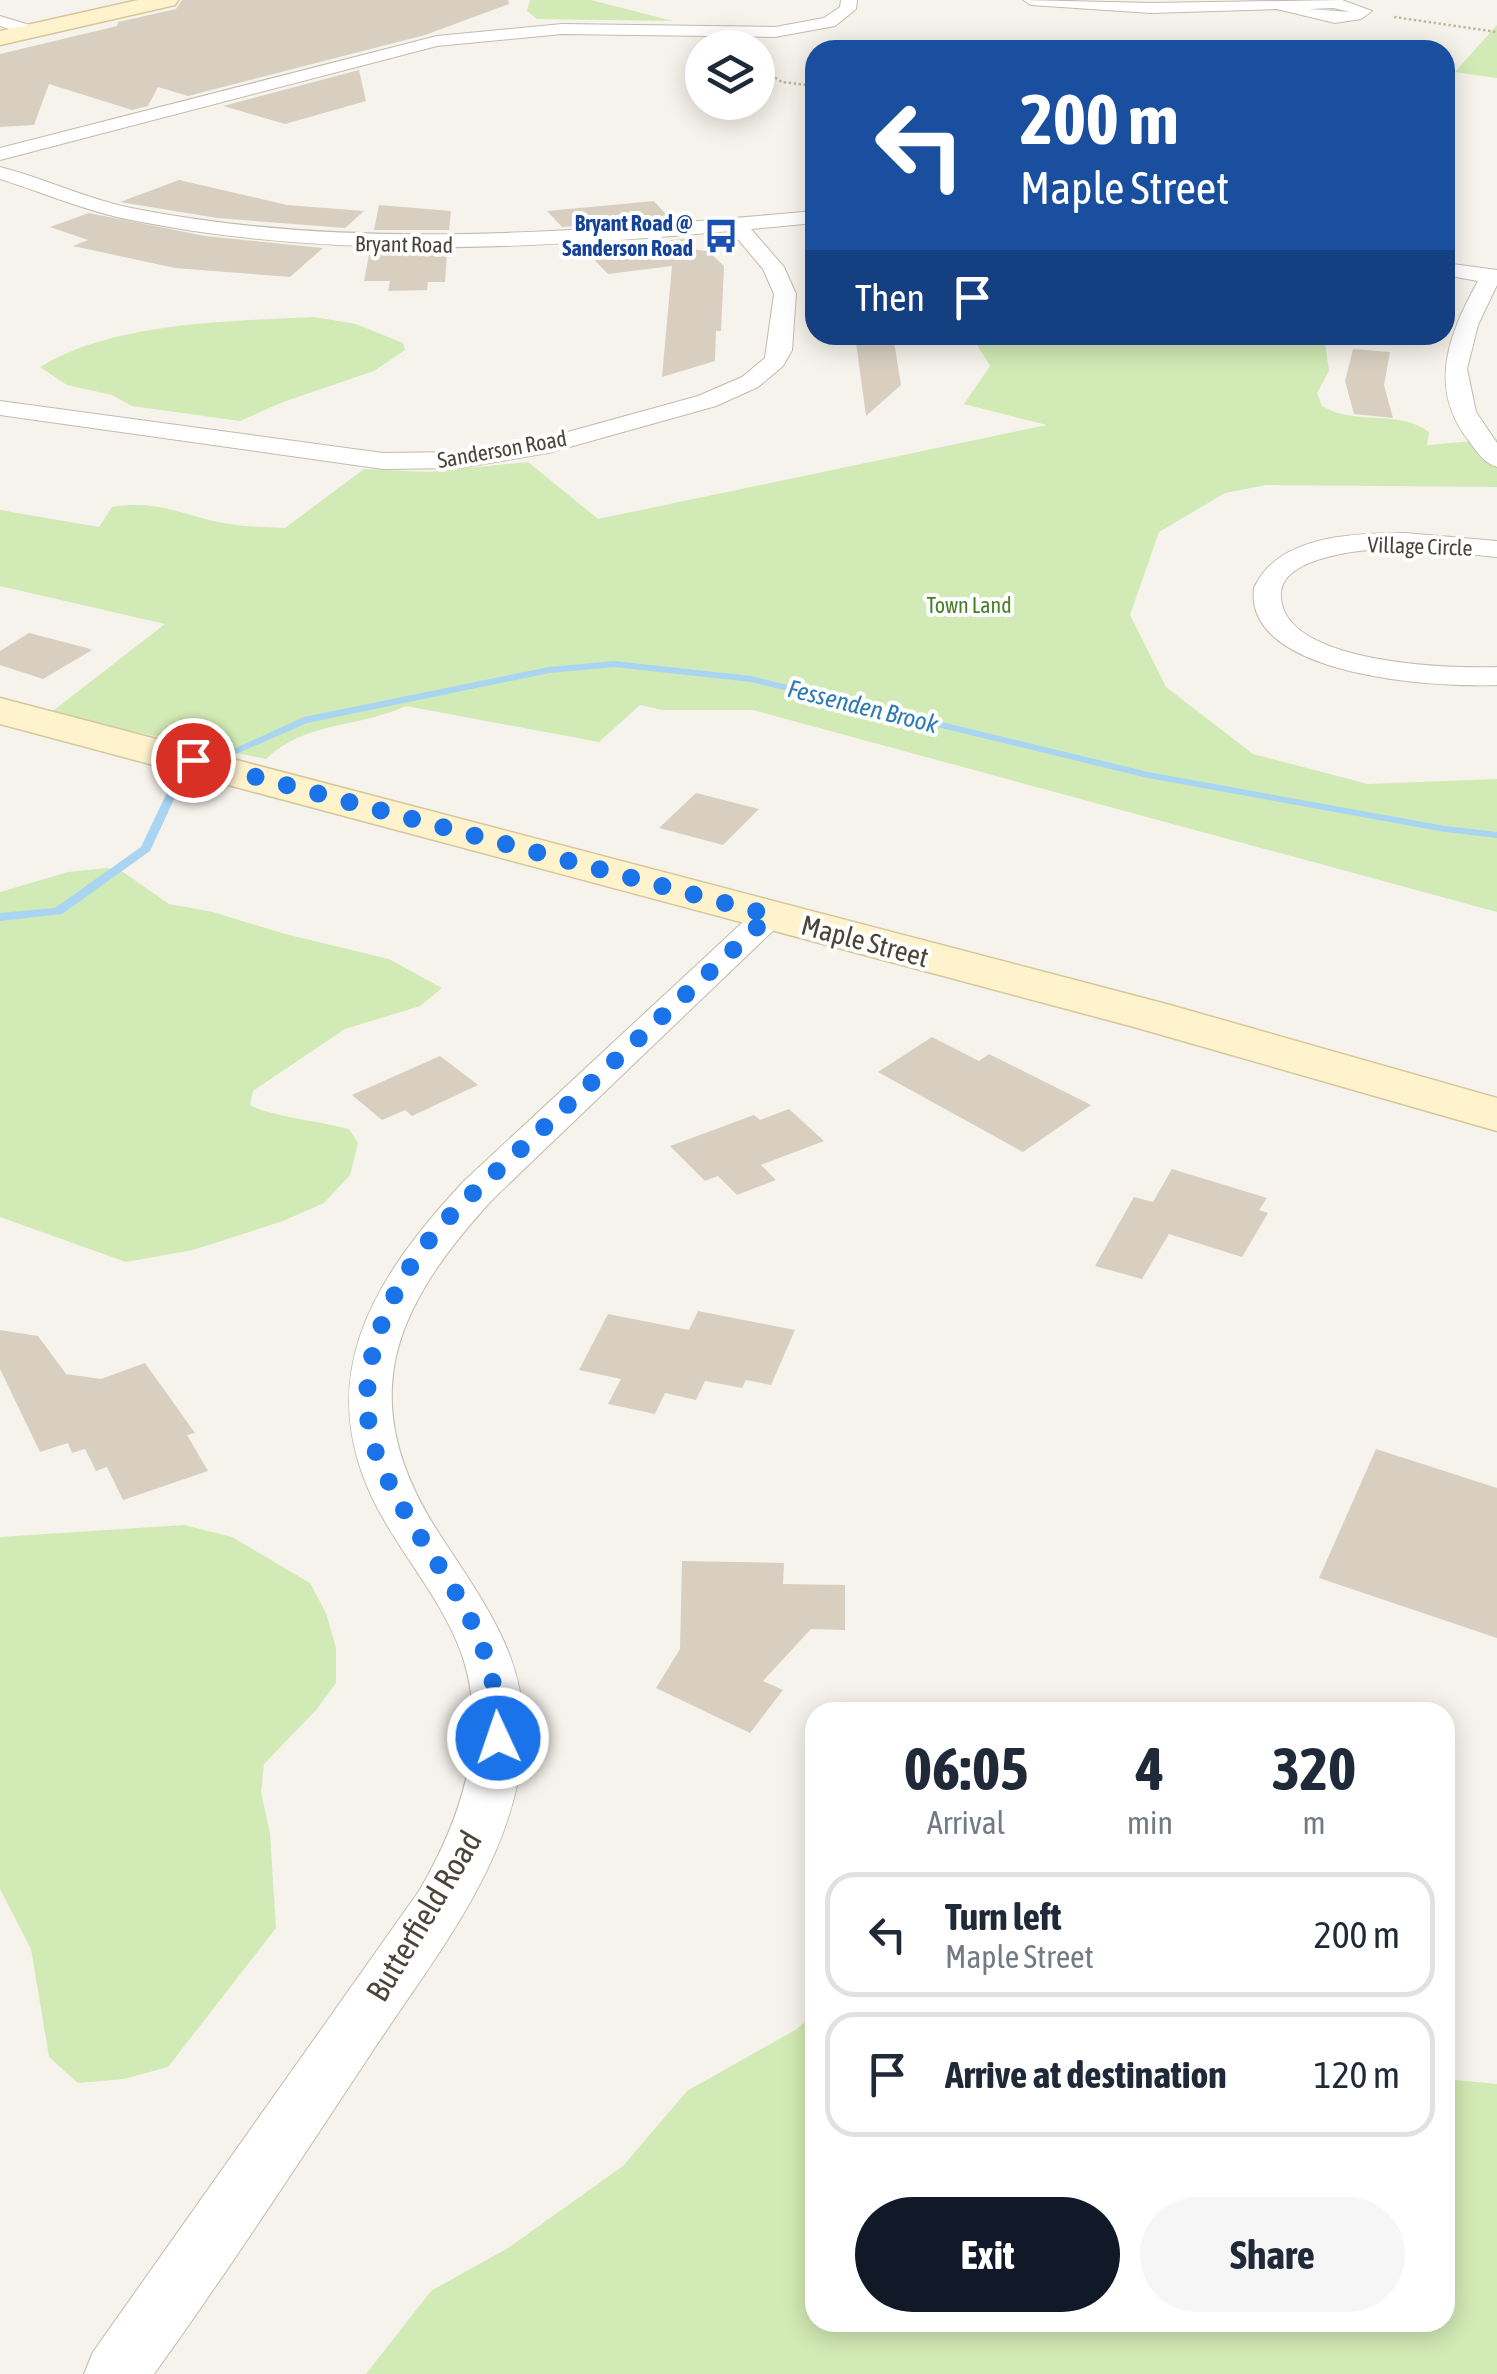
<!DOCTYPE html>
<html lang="en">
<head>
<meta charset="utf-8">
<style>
  body { margin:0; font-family:"Asap Condensed",sans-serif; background:#f6f6f7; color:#1f2937; height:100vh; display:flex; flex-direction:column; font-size:38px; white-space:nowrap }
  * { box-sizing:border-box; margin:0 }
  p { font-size:32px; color:#747a83 }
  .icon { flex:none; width:55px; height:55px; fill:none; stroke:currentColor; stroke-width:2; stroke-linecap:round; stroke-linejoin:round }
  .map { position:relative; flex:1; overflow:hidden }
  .side { position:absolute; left:805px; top:1702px; width:650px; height:630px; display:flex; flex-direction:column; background:#fff; border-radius:30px; box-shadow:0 5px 25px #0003 }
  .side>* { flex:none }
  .top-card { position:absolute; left:805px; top:40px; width:650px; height:305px; border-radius:30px; box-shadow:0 5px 25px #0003; background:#1a4fa0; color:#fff; overflow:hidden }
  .fabs { position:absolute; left:685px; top:30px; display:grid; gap:20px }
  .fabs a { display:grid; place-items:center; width:90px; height:90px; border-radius:50%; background:#fff; box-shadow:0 5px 25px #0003; font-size:50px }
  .pin { position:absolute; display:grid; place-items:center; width:85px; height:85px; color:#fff; margin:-42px; border:5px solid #fff; border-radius:50%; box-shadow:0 2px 10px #0007 }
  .me { position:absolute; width:110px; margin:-55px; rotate:357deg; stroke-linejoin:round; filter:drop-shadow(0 0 8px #0008) }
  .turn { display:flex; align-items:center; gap:35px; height:210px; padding:0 50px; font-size:45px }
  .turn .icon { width:130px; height:130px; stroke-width:2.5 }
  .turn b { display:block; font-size:70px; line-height:85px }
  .then { display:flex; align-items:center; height:95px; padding:0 50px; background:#0003; gap:20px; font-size:38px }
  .eta { display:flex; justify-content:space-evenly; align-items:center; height:170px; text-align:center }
  .eta b { font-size:60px; font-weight:700; line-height:70px }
  .action { display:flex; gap:20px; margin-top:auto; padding:20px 50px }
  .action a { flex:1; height:115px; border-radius:60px; background:#111827; color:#fff; font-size:40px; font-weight:700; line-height:115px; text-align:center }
  .action a+a { background:#f6f6f7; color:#1f2937 }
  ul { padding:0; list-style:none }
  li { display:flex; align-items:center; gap:30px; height:125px; margin:0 20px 15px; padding:0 30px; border:5px solid #e0e1e3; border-radius:30px }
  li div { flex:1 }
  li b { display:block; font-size:38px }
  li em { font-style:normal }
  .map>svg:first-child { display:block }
</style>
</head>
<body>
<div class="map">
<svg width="1497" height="2374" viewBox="0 0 1497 2374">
  <rect width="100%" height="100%" fill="#f6f3ec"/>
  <!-- green -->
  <g fill="#d2eab5">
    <path d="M 530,0 L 591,0 L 673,21 L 537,19 L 527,11 Z"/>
    <path d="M 1497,25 L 1497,78 L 1455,72 Z"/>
    <path d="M 314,317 L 356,324 L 403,343 L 405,350 L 374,371 L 283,402 L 240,421 L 132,406 L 112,395 L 67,385 L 40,367 C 112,322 230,321 314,317 Z"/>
    <path d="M 971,335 L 1324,335 L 1329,371 L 1317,393 L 1322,406 C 1355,426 1398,409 1429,432 L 1427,445 L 1497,439 L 1497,487 L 1266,485 L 1225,493 L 1159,532 L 1130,615 L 1166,687 L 1253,754 L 1368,784 L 1497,779 L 1497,912 L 753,710 L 662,710 L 640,705 L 599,742 L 406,706 C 361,727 303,722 266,759 L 49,714 L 165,624 L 0,586 L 0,510 L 99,527 L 112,507 C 160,499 185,517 229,524 C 248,527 267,527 285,528 L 364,469 L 428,472 L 528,462 L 598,519 L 1047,425 L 964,404 L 990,366 Z"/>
    <path d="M 106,868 L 123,872 L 169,904 L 213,912 L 285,934 L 389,959 L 442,988 L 420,1006 L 345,1029 L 253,1091 L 250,1105 C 273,1117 321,1121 349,1129 L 358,1143 L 350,1175 L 324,1203 L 283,1221 L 193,1250 L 126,1262 L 0,1217 L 0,892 L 68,872 Z"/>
    <path d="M 184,1525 L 232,1537 L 310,1583 L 326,1613 L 336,1648 L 336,1683 L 316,1710 L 264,1764 L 261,1792 L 270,1833 L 276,1928 L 168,2067 L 124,2079 L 78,2083 L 49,2057 L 31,1949 L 0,1889 L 0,1537 Z"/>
    <path d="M 815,2012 L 815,2322 L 1445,2322 L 1445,2079 L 1497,2084 L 1497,2374 L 366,2374 L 431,2291 L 508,2248 L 623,2166 L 687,2091 L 797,2029 Z"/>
  </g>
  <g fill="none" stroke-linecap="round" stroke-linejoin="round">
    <!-- stream -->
    <g fill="#a9d4f2" fill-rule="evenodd">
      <path d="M 614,661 L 751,676 L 1148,772 L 1445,826 L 1497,832 L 1497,838 L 1445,832 L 1148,778 L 751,682 L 614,667 L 549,673 L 307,723 L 236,754 L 232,755 L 227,752 L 304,717 L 549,667 Z"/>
      <path d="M 178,777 L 183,780 L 150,851 L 62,914 L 0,921 L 0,913 L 55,908 L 141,847 L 173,780 Z"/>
    </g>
  </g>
  <!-- building -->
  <g fill="#d8cfc1">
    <path d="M 182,0 L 508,0 L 509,4 L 425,35 L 188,96 L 158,87 L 148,106 L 132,110 L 49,84 L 34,125 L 0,127 L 0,54 L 117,26 L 118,22 L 176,9 Z"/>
    <path d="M 359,70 L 366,101 L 285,124 L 223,106 Z"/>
    <path d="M 179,180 L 287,205 L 364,211 L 345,228 L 217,218 L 120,202 Z"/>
    <path d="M 654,201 L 670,219 L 562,227 L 547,211 Z"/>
    <path d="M 379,205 L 451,211 L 449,230 L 374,230 Z"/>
    <path d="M 89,213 L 205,236 L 323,248 L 290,277 L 175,268 L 73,246 L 88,240 L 50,227 Z"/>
    <path d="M 686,239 L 697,250 L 708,251 L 724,266 L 721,331 L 716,331 L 715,361 L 662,377 L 672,266 L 608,274 L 581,246 Z"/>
    <path d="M 370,250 L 447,251 L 445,282 L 428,282 L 427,290 L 388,291 L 390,281 L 364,281 Z"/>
    <path d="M 855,335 L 893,335 L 901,385 L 866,416 Z"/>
    <path d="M 1353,349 L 1390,352 L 1384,385 L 1393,418 L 1354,414 L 1345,381 Z"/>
    <path d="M 29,633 L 87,648 L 92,650 L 43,679 L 0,665 L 0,651 Z"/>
    <path d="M 696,793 L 759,809 L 723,845 L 659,828 Z"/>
    <path d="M 932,1037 L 979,1061 L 989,1054 L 1091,1105 L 1023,1152 L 878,1072 Z"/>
    <path d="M 440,1056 L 478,1085 L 412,1116 L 405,1110 L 382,1120 L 352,1095 Z"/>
    <path d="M 789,1109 L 824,1141 L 761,1165 L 776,1180 L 737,1195 L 718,1176 L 705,1181 L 670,1146 L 754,1115 L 760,1120 Z"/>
    <path d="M 1172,1169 L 1267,1198 L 1259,1210 L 1268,1213 L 1242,1257 L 1169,1234 L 1142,1279 L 1095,1266 L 1134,1197 L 1153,1202 Z"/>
    <path d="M 698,1311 L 795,1330 L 771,1385 L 746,1380 L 742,1388 L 705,1381 L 696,1400 L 665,1393 L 655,1414 L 608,1404 L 621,1379 L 579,1370 L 608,1314 L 689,1330 Z"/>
    <path d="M 0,1330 L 38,1336 L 66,1374 L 101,1379 L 145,1363 L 195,1433 L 187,1435 L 208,1471 L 123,1500 L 107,1467 L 96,1471 L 85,1449 L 72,1453 L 68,1443 L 40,1452 L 0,1369 Z"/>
    <path d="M 1376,1449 L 1497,1488 L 1497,1638 L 1319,1578 Z"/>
    <path d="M 682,1561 L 784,1563 L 783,1584 L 845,1585 L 845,1630 L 811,1629 L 763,1681 L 783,1690 L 750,1733 L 656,1688 L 680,1649 Z"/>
  </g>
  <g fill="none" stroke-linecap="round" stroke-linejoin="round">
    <!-- minor casing -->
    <g stroke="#c2bbae" stroke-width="2">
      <g id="minor">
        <path d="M 841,0 L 857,0 L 856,9 L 835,26 L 775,37 L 562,34 L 437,46 L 0,160 L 0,148 L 437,36 L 562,24 L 775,27 L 824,18 L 840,7 Z"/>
        <path d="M 1023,0 L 1151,3 L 1342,0 L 1372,11 L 1361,19 L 1335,23 L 1277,9 L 1151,13 L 1031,5 ZM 1334,8 L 1350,12 L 1309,9 Z"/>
        <path d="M 0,16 L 36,27 L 38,31 L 30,36 L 0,26 Z"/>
        <path d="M 0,167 C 44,178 86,199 131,208 C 358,253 586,231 815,211 L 815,223 L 751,229 L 784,267 L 796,294 L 792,350 L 783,366 L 758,387 L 716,406 L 548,453 L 460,468 L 383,469 L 0,415 L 0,401 L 383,453 L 460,452 L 546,438 L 698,396 L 742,377 L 765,358 L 774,294 L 763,269 L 731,231 C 530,249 330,260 131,220 C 86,211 44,193 0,179 Z"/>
        <path d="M 1445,263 L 1497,270 L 1497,285 L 1478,325 L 1467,369 L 1476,412 L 1497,443 L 1497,467 C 1484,463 1477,452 1469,441 C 1427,387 1449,334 1478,281 L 1445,275 Z"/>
        <path d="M 1405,533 L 1497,541 L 1497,557 C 1444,552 1388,543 1336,555 C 1317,559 1283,569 1281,592 C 1276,664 1450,669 1497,667 L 1497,685 C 1439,688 1243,677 1254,588 C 1277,535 1356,533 1405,533 Z"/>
        <path d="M 770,905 L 782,908 L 787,915 L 782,922 L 493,1199 C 393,1308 352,1399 440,1535 C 491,1613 537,1672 520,1770 C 502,1878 428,1966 370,2055 C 299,2162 229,2270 154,2374 L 84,2374 L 93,2352 L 419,1891 C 460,1821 489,1739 463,1658 C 447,1609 410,1565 384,1520 C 306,1385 370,1282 464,1181 L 758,908 Z"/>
      </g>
    </g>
    <!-- secondary casing -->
    <g stroke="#d6c79b" stroke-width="3">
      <g id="secondary">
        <path d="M 138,0 L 178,0 L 175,5 L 0,45 L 0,31 Z"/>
        <path d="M 0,698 L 1170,1005 L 1497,1098 L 1497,1131 L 1134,1027 L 0,724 Z"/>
      </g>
    </g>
    <!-- path -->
    <g stroke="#c4b79f" stroke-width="2.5" stroke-dasharray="2.5 2.5" stroke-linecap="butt">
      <path d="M 1394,17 L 1497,32"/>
      <path d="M 758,67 L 782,82 L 815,86"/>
    </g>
    <!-- minor -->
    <use href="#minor" fill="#fff" fill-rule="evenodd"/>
    <!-- secondary -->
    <use href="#secondary" fill="#fff3cd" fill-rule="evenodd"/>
  </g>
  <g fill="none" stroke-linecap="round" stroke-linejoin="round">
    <!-- route -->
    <path stroke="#1a73e8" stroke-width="18" stroke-dasharray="0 32.4" d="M 193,760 L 770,915 C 693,988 615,1060 538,1133 C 495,1174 444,1214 412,1264 C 376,1321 352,1393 378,1458 C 422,1564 499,1614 498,1738"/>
  </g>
  <!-- icons -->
  <defs>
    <g id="bus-bare" transform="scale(2.7)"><path d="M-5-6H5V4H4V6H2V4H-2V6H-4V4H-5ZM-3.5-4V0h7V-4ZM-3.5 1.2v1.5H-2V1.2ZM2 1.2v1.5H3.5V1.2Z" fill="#1a4fb4" stroke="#fff" stroke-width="2.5" paint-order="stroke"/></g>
  </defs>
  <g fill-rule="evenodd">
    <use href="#bus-bare" x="721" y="236"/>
  </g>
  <g text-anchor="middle" stroke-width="8" stroke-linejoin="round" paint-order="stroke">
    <!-- far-transit labels -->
    <g font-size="22" font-weight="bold" fill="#164399" stroke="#fff" text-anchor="end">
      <text x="693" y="231">Bryant Road @<tspan x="693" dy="25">Sanderson Road</tspan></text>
    </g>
    <!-- far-street labels -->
    <g font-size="22" fill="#4b4439" stroke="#fff">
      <text transform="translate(404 244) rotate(1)" y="8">Bryant Road</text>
      <text transform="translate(502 449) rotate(-10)" y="8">Sanderson Road</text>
      <text transform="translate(1420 546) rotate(2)" y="8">Village Circle</text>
    </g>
    <!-- far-park labels -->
    <g font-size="22" fill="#4a7f2a" stroke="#fff">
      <text x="969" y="613">Town Land</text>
    </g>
    <!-- far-water labels -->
    <g font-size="25" font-style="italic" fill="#2e7ab2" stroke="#fff">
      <text transform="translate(863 706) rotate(14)" y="9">Fessenden Brook</text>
    </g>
    <!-- street labels -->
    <g font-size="28" fill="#4b4439" stroke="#fff">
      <text transform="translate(865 941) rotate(15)" y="10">Maple Street</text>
    </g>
    <!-- near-street labels -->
    <g font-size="32" fill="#4b4439" stroke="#fff">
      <text transform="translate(424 1916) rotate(-59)" y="11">Butterfield Road</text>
    </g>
  </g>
</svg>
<div class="fabs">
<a><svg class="icon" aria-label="layers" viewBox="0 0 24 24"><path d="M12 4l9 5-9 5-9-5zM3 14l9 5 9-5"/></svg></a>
</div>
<div class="pin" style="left:193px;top:760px;background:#d93025"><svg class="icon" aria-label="arrive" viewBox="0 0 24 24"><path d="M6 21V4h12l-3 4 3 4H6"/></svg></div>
<svg class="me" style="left:498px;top:1738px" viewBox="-20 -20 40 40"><circle r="17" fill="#1a73e8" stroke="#fff" stroke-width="3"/><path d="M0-11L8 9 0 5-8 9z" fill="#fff"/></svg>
<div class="top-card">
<div class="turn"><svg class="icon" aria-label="left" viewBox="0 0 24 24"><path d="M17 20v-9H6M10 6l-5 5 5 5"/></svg><div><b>200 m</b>Maple Street</div></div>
<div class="then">Then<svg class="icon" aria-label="arrive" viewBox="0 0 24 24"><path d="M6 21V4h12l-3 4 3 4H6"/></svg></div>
</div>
<section class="side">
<div class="eta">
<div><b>06:05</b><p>Arrival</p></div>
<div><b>4</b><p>min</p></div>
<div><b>320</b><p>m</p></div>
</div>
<ul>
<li><svg class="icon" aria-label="left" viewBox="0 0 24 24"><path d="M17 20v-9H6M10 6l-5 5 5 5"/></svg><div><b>Turn left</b><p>Maple Street</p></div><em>200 m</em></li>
<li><svg class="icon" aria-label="arrive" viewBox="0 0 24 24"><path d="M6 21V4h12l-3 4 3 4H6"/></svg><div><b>Arrive at destination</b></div><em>120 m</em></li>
</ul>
<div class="action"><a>Exit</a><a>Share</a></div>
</section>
</div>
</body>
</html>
